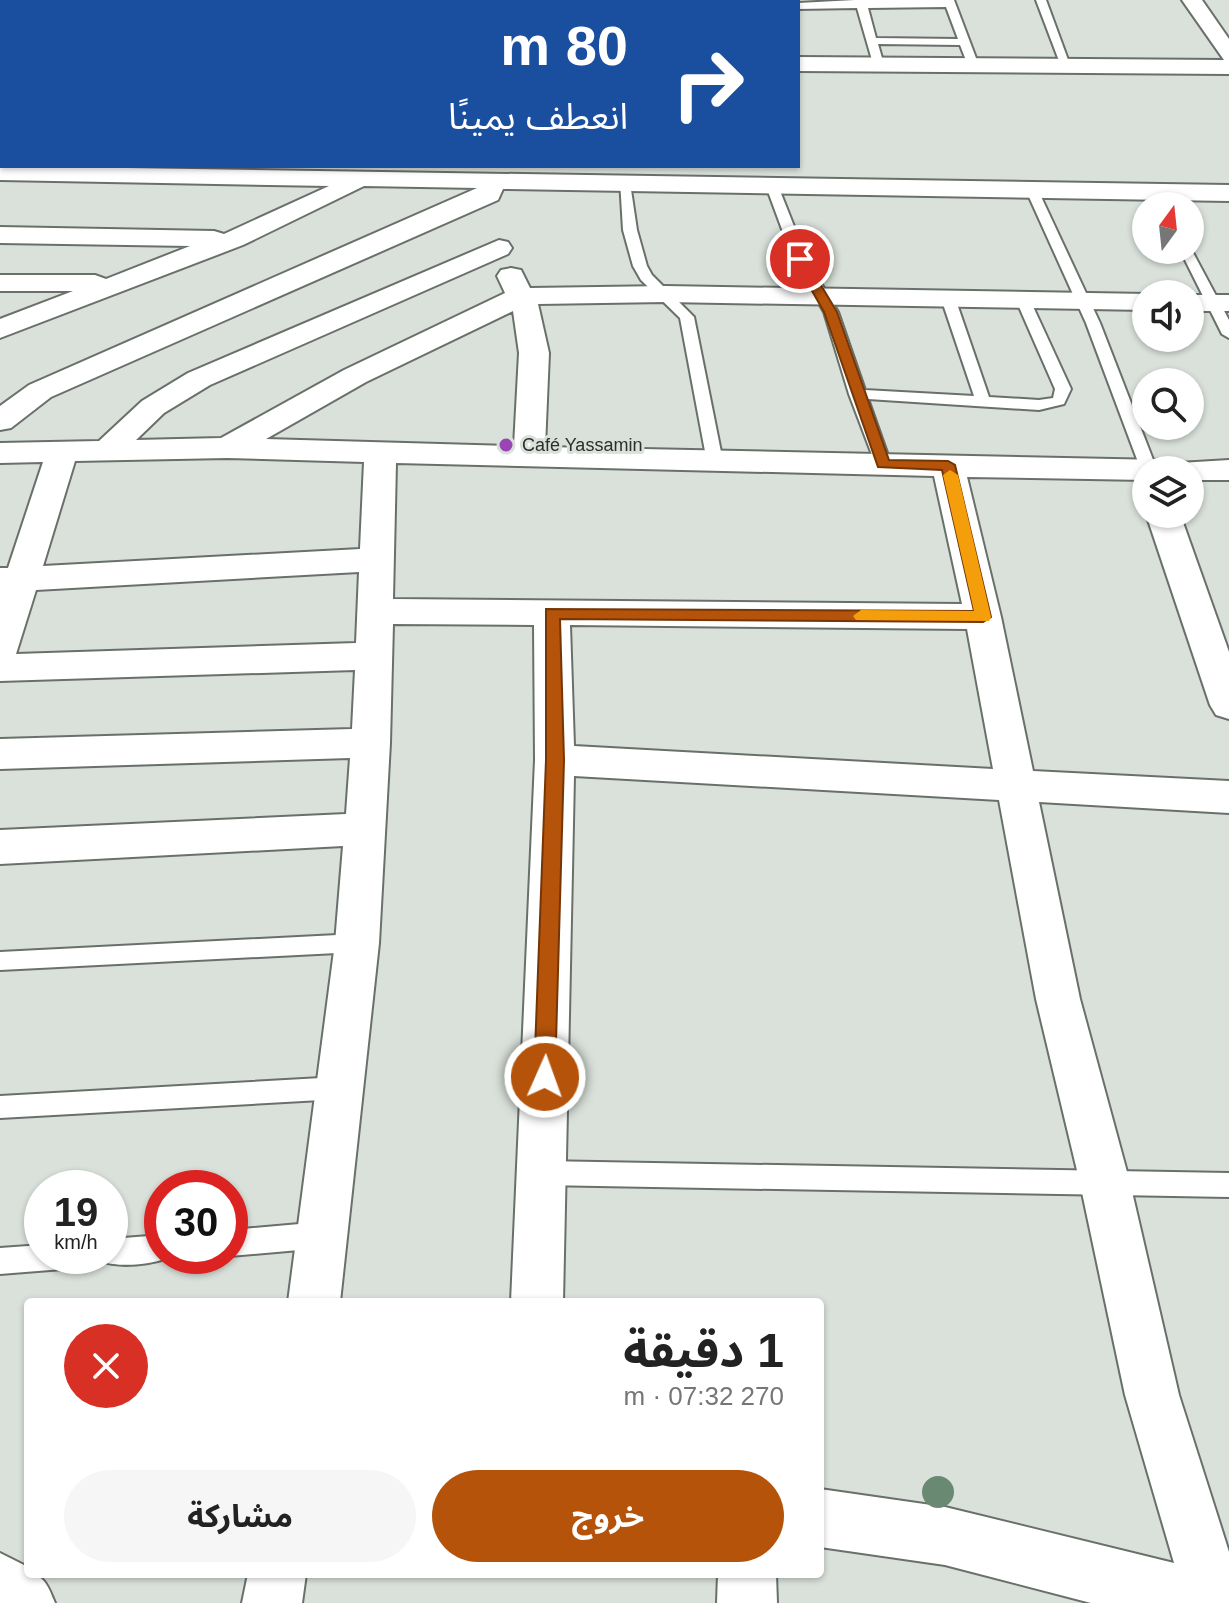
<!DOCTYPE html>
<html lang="ar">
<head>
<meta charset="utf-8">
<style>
  body { margin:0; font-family:Helvetica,"Noto Sans Arabic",sans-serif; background:#f6f6f6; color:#222; direction:rtl; height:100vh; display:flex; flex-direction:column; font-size:30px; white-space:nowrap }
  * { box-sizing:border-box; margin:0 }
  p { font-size:26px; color:#767676 }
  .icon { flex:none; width:44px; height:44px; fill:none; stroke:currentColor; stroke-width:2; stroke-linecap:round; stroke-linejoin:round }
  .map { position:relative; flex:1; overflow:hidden; direction:ltr }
  .sheet { position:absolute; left:24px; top:1298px; width:800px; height:280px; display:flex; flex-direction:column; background:#fff; border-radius:8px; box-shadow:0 2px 6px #0004; direction:rtl }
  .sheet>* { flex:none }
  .guide { position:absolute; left:0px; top:0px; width:800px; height:168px; box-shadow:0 2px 6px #0004; direction:rtl; background:#1a4fa0; color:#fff; overflow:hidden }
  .needle { width:52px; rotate:15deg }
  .buttons { position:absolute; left:1132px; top:192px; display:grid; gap:16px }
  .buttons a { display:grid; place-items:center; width:72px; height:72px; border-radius:50%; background:#fff; box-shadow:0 2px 6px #0004; font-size:40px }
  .speed { position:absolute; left:24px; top:1170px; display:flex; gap:16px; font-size:40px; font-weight:700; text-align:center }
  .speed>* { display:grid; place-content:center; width:104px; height:104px; border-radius:50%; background:#fff; box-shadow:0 2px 6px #0004; line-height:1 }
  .speed small { font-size:20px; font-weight:400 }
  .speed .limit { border:12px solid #d22; background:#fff; color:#111 }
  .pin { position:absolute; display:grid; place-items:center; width:68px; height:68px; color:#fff; margin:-34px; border:4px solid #fff; border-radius:50%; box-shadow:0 2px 8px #0007 }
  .me { position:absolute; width:88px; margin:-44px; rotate:2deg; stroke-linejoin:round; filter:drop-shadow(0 0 6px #0008) }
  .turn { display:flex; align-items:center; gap:28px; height:168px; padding:0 40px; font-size:36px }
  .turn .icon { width:104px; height:104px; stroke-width:2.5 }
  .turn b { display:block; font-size:56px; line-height:68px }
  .round { display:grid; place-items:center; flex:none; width:84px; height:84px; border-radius:42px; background:#f6f6f6 }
  .summary { display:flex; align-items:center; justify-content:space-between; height:136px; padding:0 40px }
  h1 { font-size:48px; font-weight:700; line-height:60px }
  .button { display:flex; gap:16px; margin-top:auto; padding:16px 40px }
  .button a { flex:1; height:92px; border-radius:48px; background:#b45309; color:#fff; font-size:32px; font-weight:700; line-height:92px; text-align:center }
  .button a+a { background:#f6f6f6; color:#222 }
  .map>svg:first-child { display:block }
</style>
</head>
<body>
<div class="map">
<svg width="1229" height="1603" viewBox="0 0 1229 1603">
  <rect width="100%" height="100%" fill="#d9e1da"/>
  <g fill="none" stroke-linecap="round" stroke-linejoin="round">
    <!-- lane casing -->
    <g stroke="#69706a" stroke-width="4">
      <g id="lane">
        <path d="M 613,0 L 624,0 L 625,2 L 614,2 Z"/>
        <rect x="674" y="0" width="10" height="2"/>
        <path d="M 764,0 L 774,0 L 775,2 L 765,2 Z"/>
        <path d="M 855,0 L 954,0 L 979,66 L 969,68 L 960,45 L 878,44 L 884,65 L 874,67 L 857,8 L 798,9 L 798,3 ZM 946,7 L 958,39 L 876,38 L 868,8 Z"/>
        <path d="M 1036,0 L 1046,0 L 1071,68 L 1061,66 Z"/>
        <path d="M 0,105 L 2,105 L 0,113 Z"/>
        <path d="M 620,180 L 630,183 L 637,230 L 647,266 L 652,275 L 694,317 L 723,462 L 721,466 L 715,467 L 707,462 L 680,318 L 641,280 L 633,266 L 623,230 Z"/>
        <path d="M 768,183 L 778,186 L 807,259 L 838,312 L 865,390 L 974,396 L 941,298 L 948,294 L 955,298 L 989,397 L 1039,400 L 1053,398 L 1055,389 L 1016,300 L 1023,296 L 1030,300 L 1071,389 L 1064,404 L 1039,410 L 868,399 L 891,464 L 889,468 L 877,468 L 849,394 L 824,312 L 793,259 L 766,186 Z"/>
        <path d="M 1031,184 L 1037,188 L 1100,323 L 1157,470 L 1146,470 L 1146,474 L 1141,470 L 1086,323 L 1025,188 Z"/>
        <path d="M 1155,186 L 1159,187 L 1170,206 L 1158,206 L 1149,190 Z"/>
        <path d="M 1190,247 L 1229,320 L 1229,338 L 1222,334 L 1180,250 L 1190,250 Z"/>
        <path d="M 357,934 L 365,936 L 368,943 L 365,950 L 357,952 L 0,970 L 0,952 Z"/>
        <path d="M 339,1077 L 347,1080 L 351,1088 L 347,1096 L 339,1099 L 0,1118 L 0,1096 Z"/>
        <path d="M 542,1161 L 1229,1173 L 1229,1197 L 542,1185 L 533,1181 L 530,1173 L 533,1165 Z"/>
        <path d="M 322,1222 L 331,1226 L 335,1235 L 331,1244 L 322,1248 L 230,1256 L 230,1230 Z"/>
        <path d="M 162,1235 L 162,1256 L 171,1256 C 155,1265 118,1268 101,1261 L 99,1256 L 110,1256 L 110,1239 Z"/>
        <path d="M 42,1245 L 42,1256 L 76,1256 L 72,1265 L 63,1269 L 0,1274 L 0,1248 Z"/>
      </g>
    </g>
    <!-- street casing -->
    <g stroke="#69706a" stroke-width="4">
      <g id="street">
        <rect x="501" y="0" width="20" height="2"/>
        <path d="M 1182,0 L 1202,0 L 1229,39 L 1229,74 L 798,71 L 798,57 L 1224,60 Z"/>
        <rect x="0" y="93" width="2" height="14"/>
        <path d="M 0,166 L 1229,185 L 1229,201 L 503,189 L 498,200 L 51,397 L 11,428 L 0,430 L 0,406 L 29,385 L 477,188 L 364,186 L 243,245 L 0,338 L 0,319 L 73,291 L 0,291 L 0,275 L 95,275 L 106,279 L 190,246 L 0,243 L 0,227 L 214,231 L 224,234 L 329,186 L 0,180 Z"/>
        <path d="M 499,240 L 508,242 L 512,248 L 508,254 L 210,385 L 164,413 L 136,440 L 221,438 L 344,370 L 505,293 L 497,276 L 501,270 L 511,268 L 521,270 L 530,288 L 666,286 L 1148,294 L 1146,310 L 666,302 L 538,304 L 549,353 L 545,447 L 1162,460 L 1173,463 L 1176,467 L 1179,463 L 1229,460 L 1229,480 L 1190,480 L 1190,470 L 1146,470 L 1146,480 L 967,477 L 1001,617 L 1033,771 L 1229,781 L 1229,813 L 1039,802 L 1080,999 L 1130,1183 L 1179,1395 L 1229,1552 L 1229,1603 L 1091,1603 L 945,1565 L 820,1547 L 820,1489 L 945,1507 L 1174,1563 L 1125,1395 L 1080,1183 L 1036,999 L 999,800 L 574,776 L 563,1302 L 511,1302 L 535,760 L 534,625 L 393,624 L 390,743 L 379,943 L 340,1302 L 288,1302 L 335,943 L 343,846 L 0,864 L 0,830 L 346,814 L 350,758 L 0,769 L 0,739 L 352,729 L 355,670 L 0,681 L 0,568 L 8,568 L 43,462 L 0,463 L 0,443 L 99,441 L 142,401 L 188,373 ZM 513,311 L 519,353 L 514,446 L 266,439 L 366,382 ZM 227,458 L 364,462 L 360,549 L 43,566 L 75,461 ZM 396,463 L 934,476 L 962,604 L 393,599 ZM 359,572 L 356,643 L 16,654 L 36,590 ZM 570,625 L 967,629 L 993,769 L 574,746 Z"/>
        <rect x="1190" y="295" width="39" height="16"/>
        <path d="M 1146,514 L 1180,514 L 1229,652 L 1229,719 L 1216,715 L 1210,705 Z"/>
        <path d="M 0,1553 L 28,1567 L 28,1574 C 45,1574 49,1589 55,1603 L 0,1603 Z"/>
        <path d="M 248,1574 L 306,1574 L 302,1603 L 242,1603 Z"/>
        <path d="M 718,1574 L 776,1574 L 777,1603 L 717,1603 Z"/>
      </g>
    </g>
    <!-- lane -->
    <use href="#lane" fill="#fff" fill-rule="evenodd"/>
    <!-- street -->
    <use href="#street" fill="#fff" fill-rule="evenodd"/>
  </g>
  <!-- trees -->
  <circle fill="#6a8973" cx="938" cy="1492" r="16"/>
  <!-- route -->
  <path fill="#b45309" stroke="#753606" stroke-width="2" d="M 795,257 L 804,257 L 837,312 L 889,460 L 948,461 L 955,465 L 991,617 L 983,622 L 560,619 L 564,760 L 555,1077 L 552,1084 L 545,1087 L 537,1084 L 534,1077 L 546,760 L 546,609 L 974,611 L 942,470 L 878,467 L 824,312 L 794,259 Z"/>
  <!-- slow -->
  <path fill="#f59e0b" d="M 950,470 L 958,475 L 991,617 L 989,621 L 856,620 L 853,616 L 861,610 L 974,611 L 943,475 Z"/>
  <!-- markers -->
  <circle fill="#9945b3" stroke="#d9e1da" stroke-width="3" cx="506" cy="445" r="8"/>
  <g text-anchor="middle" stroke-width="6" stroke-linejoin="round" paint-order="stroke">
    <!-- far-poi labels -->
    <g font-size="18" fill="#2c2f2c" stroke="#d9e1da" text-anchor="start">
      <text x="522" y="451">Café Yassamin</text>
    </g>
  </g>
</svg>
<div class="buttons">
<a><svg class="needle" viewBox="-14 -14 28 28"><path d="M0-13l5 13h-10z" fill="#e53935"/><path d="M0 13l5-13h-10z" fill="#767676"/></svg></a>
<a><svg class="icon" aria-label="sound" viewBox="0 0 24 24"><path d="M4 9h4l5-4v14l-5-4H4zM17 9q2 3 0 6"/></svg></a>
<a><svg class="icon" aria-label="search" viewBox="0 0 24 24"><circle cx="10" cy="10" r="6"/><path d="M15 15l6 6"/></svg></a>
<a><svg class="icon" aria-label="layers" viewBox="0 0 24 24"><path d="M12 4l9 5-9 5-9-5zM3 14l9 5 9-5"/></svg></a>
</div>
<div class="speed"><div>19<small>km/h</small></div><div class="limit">30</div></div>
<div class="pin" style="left:800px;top:259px;background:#d93025"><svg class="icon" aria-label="arrive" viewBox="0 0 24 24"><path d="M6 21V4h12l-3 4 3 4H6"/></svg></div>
<svg class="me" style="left:545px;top:1077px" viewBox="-20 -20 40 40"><circle r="17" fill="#b45309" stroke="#fff" stroke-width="3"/><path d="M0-11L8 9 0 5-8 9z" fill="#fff"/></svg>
<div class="guide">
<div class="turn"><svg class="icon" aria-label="right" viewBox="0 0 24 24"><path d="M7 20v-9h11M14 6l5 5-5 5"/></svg><div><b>80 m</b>انعطف يمينًا</div></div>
</div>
<section class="sheet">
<div class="summary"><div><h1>1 دقيقة</h1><p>270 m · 07:32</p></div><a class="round" style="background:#d93025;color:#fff"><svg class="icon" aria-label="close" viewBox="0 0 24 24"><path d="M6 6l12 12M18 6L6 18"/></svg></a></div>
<div class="button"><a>خروج</a><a>مشاركة</a></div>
</section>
</div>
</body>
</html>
